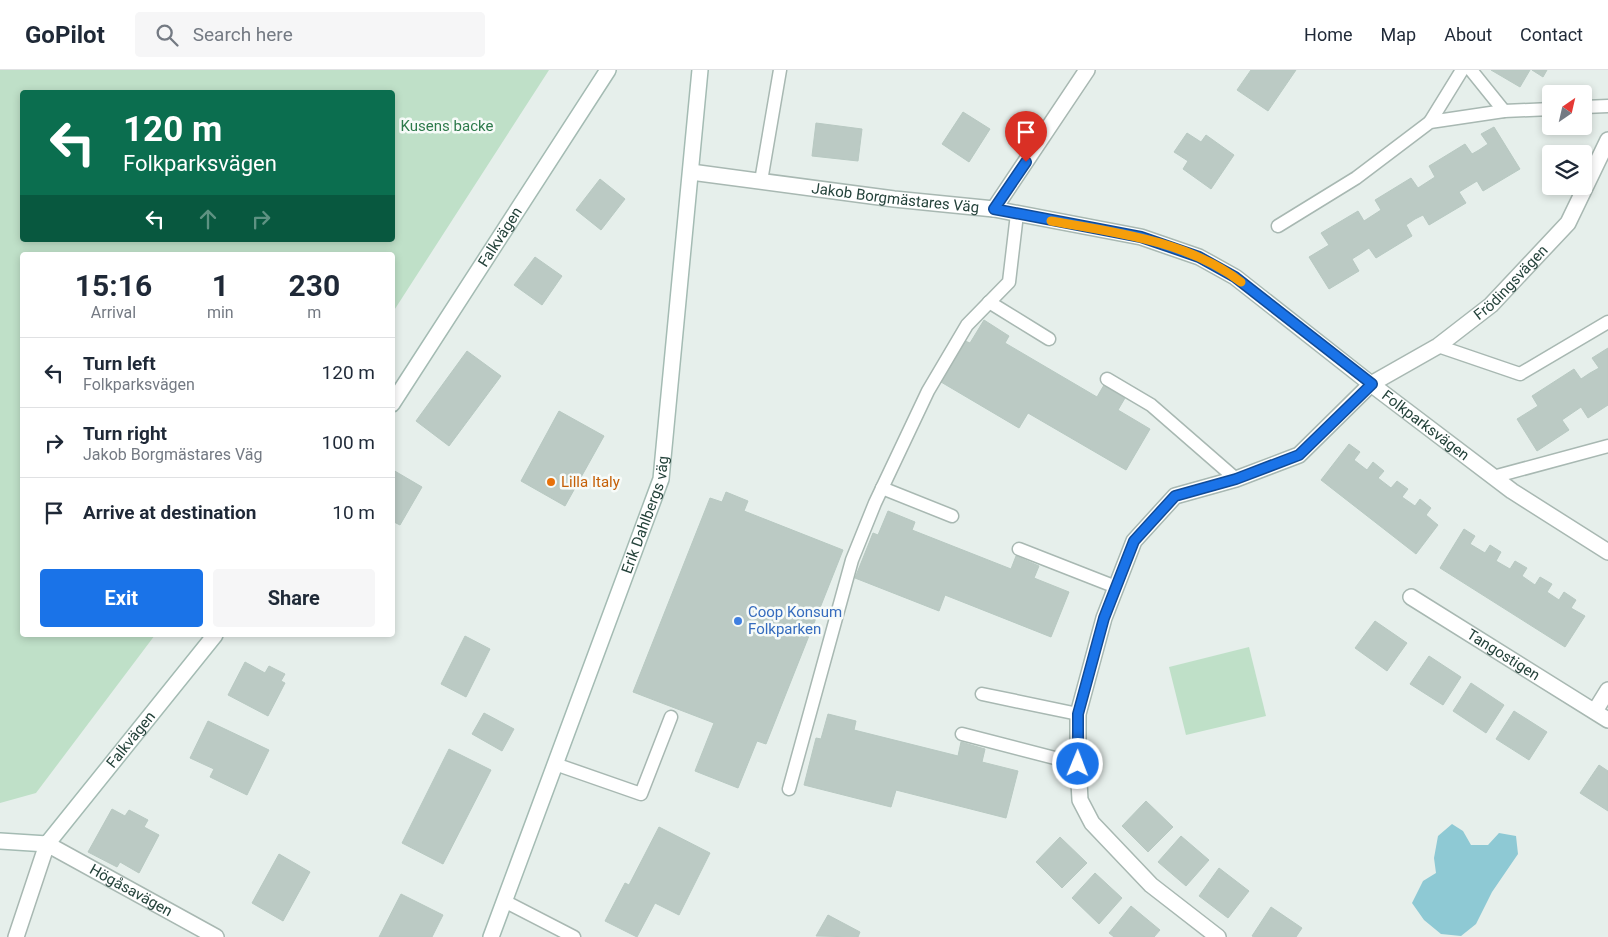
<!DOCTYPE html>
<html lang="en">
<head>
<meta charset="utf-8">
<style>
  body { margin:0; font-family:Roboto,sans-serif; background:#f6f6f7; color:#1f2937; height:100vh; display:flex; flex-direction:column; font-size:19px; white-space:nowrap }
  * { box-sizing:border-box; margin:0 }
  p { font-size:16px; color:#747a83 }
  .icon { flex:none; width:28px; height:28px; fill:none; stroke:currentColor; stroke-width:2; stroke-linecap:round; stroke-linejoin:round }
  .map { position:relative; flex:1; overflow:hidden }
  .details { position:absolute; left:20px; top:182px; width:375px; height:385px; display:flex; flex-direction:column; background:#fff; border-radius:5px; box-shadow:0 2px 8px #0003 }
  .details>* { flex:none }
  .guide { position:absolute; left:20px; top:20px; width:375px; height:152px; border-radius:5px; box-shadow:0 2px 8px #0003; background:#0b6e4f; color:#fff; overflow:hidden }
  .needle { width:32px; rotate:34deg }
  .tools { position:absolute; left:1542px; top:15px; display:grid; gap:10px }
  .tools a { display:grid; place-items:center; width:50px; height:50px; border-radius:5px; background:#fff; box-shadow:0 2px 8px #0003; font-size:25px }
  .pin { position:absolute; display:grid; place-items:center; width:42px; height:42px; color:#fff; margin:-51px -21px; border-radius:50% 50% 50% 0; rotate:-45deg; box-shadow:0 0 5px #0007 }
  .pin .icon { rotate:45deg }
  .me { position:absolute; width:55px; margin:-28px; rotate:1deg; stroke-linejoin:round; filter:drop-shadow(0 0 4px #0008) }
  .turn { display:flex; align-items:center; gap:18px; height:105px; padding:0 20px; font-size:22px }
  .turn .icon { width:65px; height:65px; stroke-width:2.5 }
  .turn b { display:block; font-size:35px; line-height:42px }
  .lanes { display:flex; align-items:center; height:48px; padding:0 20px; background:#0003; justify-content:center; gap:25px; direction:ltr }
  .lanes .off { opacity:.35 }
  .eta { display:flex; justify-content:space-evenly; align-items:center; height:85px; text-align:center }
  .eta b { font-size:30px; font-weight:700; line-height:35px }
  .action { display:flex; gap:10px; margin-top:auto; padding:10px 20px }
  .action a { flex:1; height:58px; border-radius:5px; background:#1a73e8; color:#fff; font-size:20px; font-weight:700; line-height:58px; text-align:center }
  .action a+a { background:#f6f6f7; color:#1f2937 }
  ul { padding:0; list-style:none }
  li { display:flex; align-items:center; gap:15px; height:70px; padding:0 20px; border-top:1px solid #e0e1e3 }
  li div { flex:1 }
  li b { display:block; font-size:19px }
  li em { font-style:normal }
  header { display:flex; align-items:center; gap:30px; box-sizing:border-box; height:70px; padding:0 25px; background:#fff; border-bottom:1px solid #e0e1e3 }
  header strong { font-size:24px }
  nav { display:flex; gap:28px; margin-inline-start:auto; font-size:18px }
  .search { width:350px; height:45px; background:#f6f6f7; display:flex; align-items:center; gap:12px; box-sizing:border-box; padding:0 18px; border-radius:5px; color:#747a83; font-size:19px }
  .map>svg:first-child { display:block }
</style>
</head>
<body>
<header>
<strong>GoPilot</strong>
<div class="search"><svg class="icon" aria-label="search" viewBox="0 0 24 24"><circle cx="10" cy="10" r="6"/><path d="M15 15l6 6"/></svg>Search here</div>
<nav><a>Home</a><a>Map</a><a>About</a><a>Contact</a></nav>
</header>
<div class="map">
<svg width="1608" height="867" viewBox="0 0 1608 867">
  <rect width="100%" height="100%" fill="#e6efeb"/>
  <!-- green -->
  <g fill="#bfe0c8" fill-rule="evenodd">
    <path d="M 0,0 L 549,0 L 393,242 L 392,185 L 22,185 L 22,565 L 155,565 L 36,723 L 0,733 ZM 22,22 L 392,22 L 392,170 L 22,170 Z"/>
    <path d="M 1249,577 L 1266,646 L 1186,665 L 1169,597 Z"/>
  </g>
  <!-- water -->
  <path fill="#8ec9d4" d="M 1452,754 L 1463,761 L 1471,775 L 1488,775 L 1499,763 L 1516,766 L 1518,784 L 1492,822 L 1476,854 L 1461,866 L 1441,864 L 1424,850 L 1412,833 L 1423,811 L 1436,803 L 1434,788 L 1438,766 Z"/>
  <!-- building -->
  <g fill="#bbcac4" stroke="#b8c9c2">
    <path d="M 1251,0 L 1296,0 L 1268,41 L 1237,20 Z"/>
    <path d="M 1491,0 L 1530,0 L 1520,17 Z"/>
    <path d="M 1532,0 L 1547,0 L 1543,7 Z"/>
    <path d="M 963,42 L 990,59 L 969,92 L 942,74 Z"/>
    <path d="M 816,53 L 862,59 L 858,91 L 812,86 Z"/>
    <path d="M 1494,57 L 1520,99 L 1483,121 L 1477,111 L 1459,122 L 1466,133 L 1429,155 L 1423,145 L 1415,149 L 1406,155 L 1412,166 L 1376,188 L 1369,178 L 1360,184 L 1352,189 L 1359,201 L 1329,219 L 1309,187 L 1329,175 L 1321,163 L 1358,141 L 1364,151 L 1381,140 L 1375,130 L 1411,108 L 1418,118 L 1435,107 L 1429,96 L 1465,74 L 1472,84 L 1479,80 L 1488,74 L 1481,64 Z"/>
    <path d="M 1187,63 L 1201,72 L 1206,65 L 1234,85 L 1211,119 L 1183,99 L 1188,91 L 1174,82 Z"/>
    <path d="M 600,109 L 625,129 L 601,160 L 576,140 Z"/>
    <path d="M 535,187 L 562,206 L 542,235 L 514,215 Z"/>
    <path d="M 984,250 L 1009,266 L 1005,273 L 1097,327 L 1104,315 L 1125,328 L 1118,340 L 1150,359 L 1126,400 L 1028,343 L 1019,358 L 941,312 L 965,271 L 970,273 Z"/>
    <path d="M 1608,278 L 1608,335 L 1588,348 L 1581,337 L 1562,350 L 1569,360 L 1537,381 L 1517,349 L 1538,336 L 1532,326 L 1574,299 L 1581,309 L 1590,303 L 1599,298 L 1592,288 Z"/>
    <path d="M 467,281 L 501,306 L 449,376 L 416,351 Z"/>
    <path d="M 559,341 L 604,366 L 565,436 L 521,411 Z"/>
    <path d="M 1349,374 L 1360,382 L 1354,390 L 1367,400 L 1373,392 L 1384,401 L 1378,408 L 1391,418 L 1397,411 L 1408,419 L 1402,427 L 1415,436 L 1420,429 L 1431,438 L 1426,445 L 1438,455 L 1416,484 L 1321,410 Z"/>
    <path d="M 393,400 L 422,417 L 400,455 L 392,451 Z"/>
    <path d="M 726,422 L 748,431 L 744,441 L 843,480 L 766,674 L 757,671 L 738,718 L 695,701 L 714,653 L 633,622 L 710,428 L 722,432 Z"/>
    <path d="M 888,441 L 915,452 L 912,460 L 1011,499 L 1016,486 L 1039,496 L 1034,508 L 1069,522 L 1051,567 L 945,525 L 939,541 L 855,508 L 873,463 L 878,465 Z"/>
    <path d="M 1464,459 L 1475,466 L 1470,474 L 1485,483 L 1490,475 L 1501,482 L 1496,491 L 1510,499 L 1515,491 L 1527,498 L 1522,506 L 1535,515 L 1540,507 L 1552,514 L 1547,522 L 1559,530 L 1564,522 L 1576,530 L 1571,538 L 1585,546 L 1565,577 L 1440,498 Z"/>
    <path d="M 1375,551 L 1407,573 L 1387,601 L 1355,578 Z"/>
    <path d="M 465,566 L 490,579 L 466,627 L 441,614 Z"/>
    <path d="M 1429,586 L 1461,607 L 1443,635 L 1410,614 Z"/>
    <path d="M 245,592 L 265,603 L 269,596 L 285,604 L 281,611 L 285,613 L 268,646 L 228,625 Z"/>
    <path d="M 1471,613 L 1504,635 L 1486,663 L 1453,641 Z"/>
    <path d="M 1514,641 L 1547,662 L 1529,690 L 1496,669 Z"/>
    <path d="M 484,643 L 514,659 L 502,681 L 472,664 Z"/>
    <path d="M 828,644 L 856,651 L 854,660 L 958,686 L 961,672 L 985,679 L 982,692 L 1018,701 L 1006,748 L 896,720 L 891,737 L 804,715 L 816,668 L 821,669 Z"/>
    <path d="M 208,651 L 269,680 L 247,725 L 210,707 L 214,699 L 190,688 Z"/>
    <path d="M 449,679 L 491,700 L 443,794 L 402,773 Z"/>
    <path d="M 1599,695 L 1608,701 L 1608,741 L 1580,723 Z"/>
    <path d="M 1146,731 L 1173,757 L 1148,782 L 1122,756 Z"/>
    <path d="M 112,739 L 125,746 L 129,740 L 148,750 L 144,757 L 159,765 L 139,803 L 120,792 L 117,797 L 88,782 Z"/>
    <path d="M 659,757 L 710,783 L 679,845 L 655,833 L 637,867 L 605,851 L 625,813 L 629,815 Z"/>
    <path d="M 1181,766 L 1209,790 L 1186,816 L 1158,792 Z"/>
    <path d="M 1060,767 L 1087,793 L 1062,818 L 1036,792 Z"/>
    <path d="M 279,784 L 310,802 L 283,851 L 252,833 Z"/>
    <path d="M 1219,798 L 1249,821 L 1228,848 L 1199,826 Z"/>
    <path d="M 1095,803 L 1122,828 L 1099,854 L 1072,828 Z"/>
    <path d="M 401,824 L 443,845 L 432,867 L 379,867 Z"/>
    <path d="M 1131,836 L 1160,860 L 1154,867 L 1114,867 L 1109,863 Z"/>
    <path d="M 1271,837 L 1302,858 L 1296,867 L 1254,867 L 1252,866 Z"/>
    <path d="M 828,845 L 860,862 L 858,867 L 816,866 Z"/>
  </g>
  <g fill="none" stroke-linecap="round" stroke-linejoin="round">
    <!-- lane casing -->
    <g stroke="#a8b8b2" stroke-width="15">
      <g id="lane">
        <path d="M 1471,0 L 1504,41"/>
        <path d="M 1584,37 L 1608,36"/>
        <path d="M 1430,52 L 1462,0"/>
        <path d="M 761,111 L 780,0"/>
        <path d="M 1278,156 L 1356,108 L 1430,52 L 1504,41 L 1551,39"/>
        <path d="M 989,232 L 1049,269"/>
        <path d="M 1438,276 L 1520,304 L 1608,252"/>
        <path d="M 1107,309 L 1151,335 L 1236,409"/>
        <path d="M 1493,407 L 1608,376"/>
        <path d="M 882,418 L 952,446"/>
        <path d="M 1019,479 L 1116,517"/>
        <path d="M 982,624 L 1078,644"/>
        <path d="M 962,664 L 1078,694"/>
        <path d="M 555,694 L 641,724 L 671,647"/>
        <path d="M 789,719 L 852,490 L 875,433 L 928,321 L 967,255 L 1009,212 L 1017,144"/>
        <path d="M 504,831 L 574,867"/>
      </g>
    </g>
    <!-- street casing -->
    <g stroke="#a8b8b2" stroke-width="18">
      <g id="street">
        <path id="s1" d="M 691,102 L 894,129 L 994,139 L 1141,167 L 1199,187 L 1235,207 L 1371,314 L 1512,421 L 1608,482"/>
        <path d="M 994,139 L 1087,0"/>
        <path id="s2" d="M 1411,527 L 1608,650"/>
        <path d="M 1595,641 L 1608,620"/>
        <path id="s3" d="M 16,867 L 47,774 L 216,867"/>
        <path id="s4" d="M 1218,867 L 1151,815 L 1092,753 L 1080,730 L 1078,694 L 1078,644 L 1104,548 L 1134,471 L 1175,426 L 1236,409 L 1299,385 L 1371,314 L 1438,276 L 1491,235 L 1568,153 L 1608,70"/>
      </g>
    </g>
    <!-- secondary casing -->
    <g stroke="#a4bbb3" stroke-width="18">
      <g id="secondary">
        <path id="s5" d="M 392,334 L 608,0"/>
        <path id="s6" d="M 0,771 L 47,774 L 215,565"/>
        <path id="s7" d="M 491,867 L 661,409 L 700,0"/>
      </g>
    </g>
    <!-- lane -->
    <use href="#lane" stroke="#fff" stroke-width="12"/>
    <!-- street -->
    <use href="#street" stroke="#fff" stroke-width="15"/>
    <!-- secondary -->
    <use href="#secondary" stroke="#fff" stroke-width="15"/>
  </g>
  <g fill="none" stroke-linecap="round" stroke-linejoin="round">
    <!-- route casing -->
    <g stroke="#114b97" stroke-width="12">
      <path id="route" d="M 1026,92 L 994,139 L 1141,167 L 1199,187 L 1235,207 L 1372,314 L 1299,385 L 1236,409 L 1175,426 L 1134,471 L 1104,548 L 1078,644 L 1078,694"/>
    </g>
    <!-- route -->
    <use href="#route" stroke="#1a73e8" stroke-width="9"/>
    <!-- slow -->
    <path stroke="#f59e0b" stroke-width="9" d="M 1051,151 C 1114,162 1188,171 1241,212"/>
  </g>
  <!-- markers -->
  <circle fill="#e8710a" stroke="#f7fbf9" stroke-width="2" cx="551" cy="412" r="5"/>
  <circle fill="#3f7fe0" stroke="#f7fbf9" stroke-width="2" cx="738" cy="551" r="5"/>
  <g text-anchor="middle" stroke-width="5" stroke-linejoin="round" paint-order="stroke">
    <!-- park labels -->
    <g font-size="15" fill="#2d7a4b" stroke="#f7fbf9">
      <text x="447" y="61">Kusens backe</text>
    </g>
    <!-- street labels -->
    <g font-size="15" fill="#24423a" stroke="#f7fbf9">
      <text dy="5" stroke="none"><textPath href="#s1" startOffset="206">Jakob Borgmästares Väg</textPath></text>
      <text dy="5" stroke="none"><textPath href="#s5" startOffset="199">Falkvägen</textPath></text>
      <text dy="5" stroke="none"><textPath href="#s4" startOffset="931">Frödingsvägen</textPath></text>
      <text dy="5" stroke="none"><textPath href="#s1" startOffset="799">Folkparksvägen</textPath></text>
      <text dy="5" stroke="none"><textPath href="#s7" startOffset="450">Erik Dahlbergs väg</textPath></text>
      <text dy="5" stroke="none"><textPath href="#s2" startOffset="109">Tangostigen</textPath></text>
      <text dy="5" stroke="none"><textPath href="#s6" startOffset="181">Falkvägen</textPath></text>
      <text dy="5" stroke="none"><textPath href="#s3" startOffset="194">Högåsavägen</textPath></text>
    </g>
    <!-- food labels -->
    <g font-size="15" fill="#c56008" stroke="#f7fbf9" text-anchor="start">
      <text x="561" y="417">Lilla Italy</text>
    </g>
    <!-- shop labels -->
    <g font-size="15" fill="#366cbe" stroke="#f7fbf9" text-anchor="start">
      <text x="748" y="547">Coop Konsum<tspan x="748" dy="17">Folkparken</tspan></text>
    </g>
  </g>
</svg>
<div class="tools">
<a><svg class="needle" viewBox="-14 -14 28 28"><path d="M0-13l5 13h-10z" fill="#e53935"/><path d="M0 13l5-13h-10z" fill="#747a83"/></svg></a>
<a><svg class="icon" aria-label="layers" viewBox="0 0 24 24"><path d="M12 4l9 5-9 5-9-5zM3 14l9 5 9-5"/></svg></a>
</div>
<div class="pin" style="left:1026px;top:92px;background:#d93025"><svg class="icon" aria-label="arrive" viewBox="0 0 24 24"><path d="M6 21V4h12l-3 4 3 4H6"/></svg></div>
<svg class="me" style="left:1078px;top:694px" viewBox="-20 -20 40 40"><circle r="17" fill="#1a73e8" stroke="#fff" stroke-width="3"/><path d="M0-11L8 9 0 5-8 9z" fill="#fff"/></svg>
<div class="guide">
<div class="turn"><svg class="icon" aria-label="left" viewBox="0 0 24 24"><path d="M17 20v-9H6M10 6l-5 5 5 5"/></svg><div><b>120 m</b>Folkparksvägen</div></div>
<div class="lanes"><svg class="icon" aria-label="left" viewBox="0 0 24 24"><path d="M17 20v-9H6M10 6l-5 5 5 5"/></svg><svg class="icon off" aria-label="ahead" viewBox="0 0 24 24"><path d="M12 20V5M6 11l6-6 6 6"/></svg><svg class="icon off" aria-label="right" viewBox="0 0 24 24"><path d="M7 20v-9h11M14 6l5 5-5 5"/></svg></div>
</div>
<section class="details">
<div class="eta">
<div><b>15:16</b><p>Arrival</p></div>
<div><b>1</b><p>min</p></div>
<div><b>230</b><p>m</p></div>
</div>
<ul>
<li><svg class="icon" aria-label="left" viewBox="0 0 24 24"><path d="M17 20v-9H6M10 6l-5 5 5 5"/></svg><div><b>Turn left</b><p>Folkparksvägen</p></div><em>120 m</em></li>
<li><svg class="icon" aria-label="right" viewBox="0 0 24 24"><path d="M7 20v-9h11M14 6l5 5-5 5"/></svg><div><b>Turn right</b><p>Jakob Borgmästares Väg</p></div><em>100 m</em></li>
<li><svg class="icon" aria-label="arrive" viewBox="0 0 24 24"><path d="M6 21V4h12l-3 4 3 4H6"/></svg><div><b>Arrive at destination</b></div><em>10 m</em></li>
</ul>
<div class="action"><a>Exit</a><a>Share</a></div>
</section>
</div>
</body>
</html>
